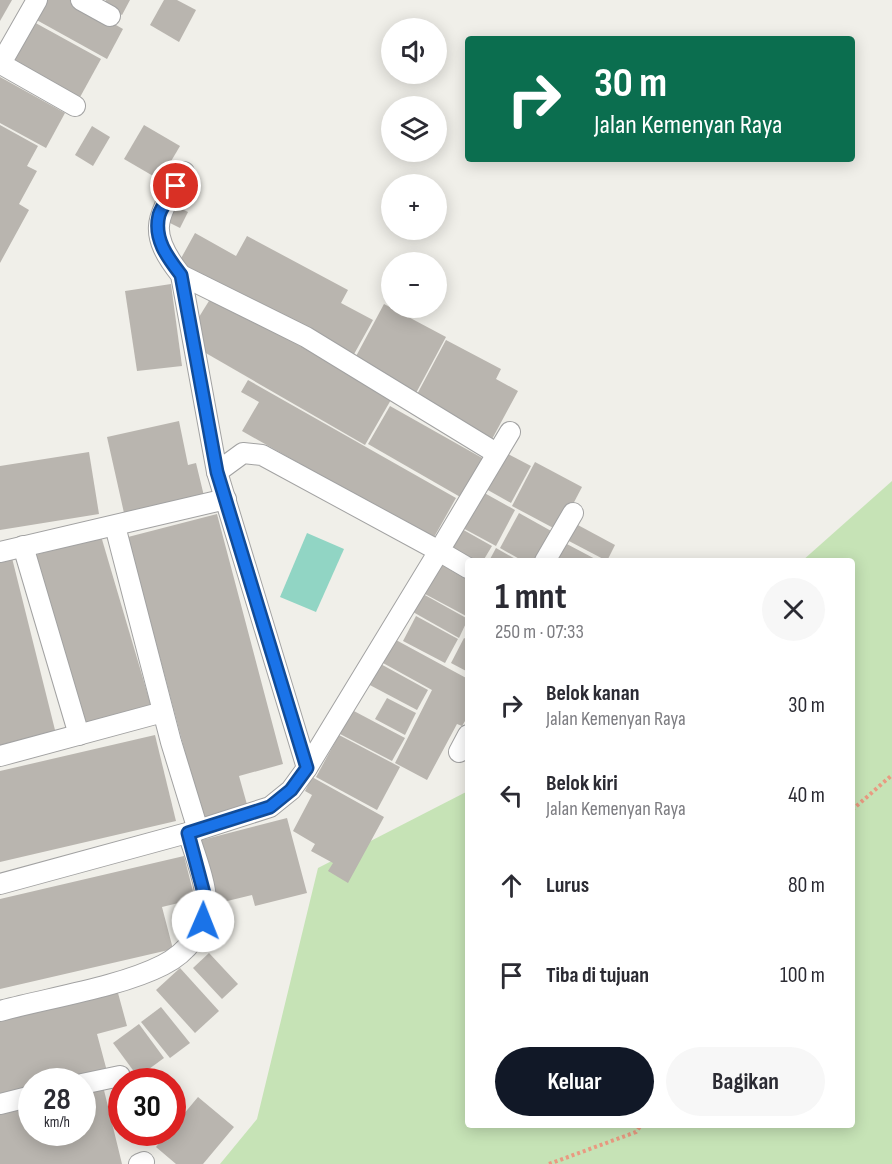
<!DOCTYPE html>
<html lang="id">
<head>
<meta charset="utf-8">
<style>
  body { margin:0; font-family:"Sofia Sans Condensed",sans-serif; background:#f7f7f7; color:#2b2b33; height:100vh; display:flex; flex-direction:column; font-size:22px; white-space:nowrap }
  * { box-sizing:border-box; margin:0 }
  p { font-size:20px; color:#7c7c81 }
  .icon { flex:none; width:33px; height:33px; fill:none; stroke:currentColor; stroke-width:2; stroke-linecap:round; stroke-linejoin:round }
  .map { position:relative; flex:1; overflow:hidden }
  .details { position:absolute; left:465px; top:558px; width:390px; height:570px; display:flex; flex-direction:column; background:#fff; border-radius:6px; box-shadow:0 3px 15px #0003 }
  .details>* { flex:none }
  .hud { position:absolute; left:465px; top:36px; width:390px; height:126px; border-radius:6px; box-shadow:0 3px 15px #0003; background:#0b6e4f; color:#fff; overflow:hidden }
  .fabs { position:absolute; left:381px; top:18px; display:grid; gap:12px }
  .fabs a { display:grid; place-items:center; width:66px; height:66px; border-radius:50%; background:#fff; box-shadow:0 3px 15px #0003; font-size:30px }
  .speed { position:absolute; left:18px; top:1068px; display:flex; gap:12px; font-size:30px; font-weight:700; text-align:center }
  .speed>* { display:grid; place-content:center; width:78px; height:78px; border-radius:50%; background:#fff; box-shadow:0 3px 15px #0003; line-height:1 }
  .speed small { font-size:15px; font-weight:400 }
  .speed .limit { border:9px solid #d22; background:#fff; color:#111 }
  .pin { position:absolute; display:grid; place-items:center; width:51px; height:51px; color:#fff; margin:-26px; border:3px solid #fff; border-radius:50%; box-shadow:0 2px 6px #0007 }
  .me { position:absolute; width:66px; margin:-33px; rotate:1deg; stroke-linejoin:round; filter:drop-shadow(0 0 4px #0008) }
  .turn { display:flex; align-items:center; gap:21px; height:126px; padding:0 30px; font-size:27px }
  .turn .icon { width:78px; height:78px; stroke-width:2.5 }
  .turn b { display:block; font-size:42px; line-height:51px }
  .round { display:grid; place-items:center; flex:none; width:63px; height:63px; border-radius:32px; background:#f7f7f7 }
  .summary { display:flex; align-items:center; justify-content:space-between; height:102px; padding:0 30px }
  h1 { font-size:36px; font-weight:700; line-height:45px }
  .cta { display:flex; gap:12px; margin-top:auto; padding:12px 30px }
  .cta a { flex:1; height:69px; border-radius:36px; background:#111827; color:#fff; font-size:24px; font-weight:700; line-height:69px; text-align:center }
  .cta a+a { background:#f7f7f7; color:#2b2b33 }
  ul { padding:0; list-style:none }
  li { display:flex; align-items:center; gap:18px; height:90px; padding:0 30px }
  li div { flex:1 }
  li b { display:block; font-size:22px }
  li em { font-style:normal }
  .map>svg:first-child { display:block }
</style>
</head>
<body>
<div class="map">
<svg width="892" height="1164" viewBox="0 0 892 1164">
  <rect width="100%" height="100%" fill="#f0efe9"/>
  <!-- grass -->
  <path fill="#c6e3b6" d="M 892,481 L 892,1164 L 220,1164 L 257,1119 L 318,868 L 468,791 L 468,1125 L 852,1125 L 852,561 L 802,561 Z"/>
  <!-- pitch -->
  <path fill="#91d5c4" d="M 307,533 L 344,549 L 316,612 L 280,597 Z"/>
  <!-- building -->
  <g fill="#b9b5af">
    <path d="M 0,0 L 12,0 L 0,21 Z"/>
    <path d="M 43,0 L 72,0 L 123,29 L 107,59 L 33,18 Z"/>
    <path d="M 106,0 L 130,0 L 122,15 L 103,5 Z"/>
    <path d="M 164,0 L 177,0 L 196,10 L 179,42 L 150,25 Z"/>
    <path d="M 32,21 L 101,59 L 79,99 L 10,61 Z"/>
    <path d="M 0,77 L 65,113 L 46,148 L 0,123 Z"/>
    <path d="M 0,125 L 38,146 L 27,166 L 37,171 L 19,204 L 29,210 L 0,263 Z"/>
    <path d="M 144,125 L 180,146 L 160,180 L 124,159 Z"/>
    <path d="M 92,126 L 110,137 L 93,166 L 75,155 Z"/>
    <path d="M 170,203 L 188,212 L 180,228 L 162,219 Z"/>
    <path d="M 195,233 L 236,256 L 247,236 L 348,290 L 341,303 L 373,320 L 353,356 L 179,262 Z"/>
    <path d="M 171,284 L 182,366 L 137,371 L 125,291 Z"/>
    <path d="M 212,296 L 392,398 L 365,445 L 204,352 L 199,317 Z"/>
    <path d="M 384,304 L 446,337 L 416,393 L 354,360 Z"/>
    <path d="M 446,340 L 501,369 L 496,379 L 518,391 L 491,441 L 414,400 Z"/>
    <path d="M 248,380 L 456,498 L 433,539 L 242,431 L 259,402 L 241,392 Z"/>
    <path d="M 390,406 L 484,459 L 462,498 L 368,444 Z"/>
    <path d="M 179,421 L 188,465 L 196,463 L 204,496 L 124,513 L 107,437 Z"/>
    <path d="M 89,452 L 99,514 L 0,530 L 0,466 Z"/>
    <path d="M 506,453 L 531,466 L 511,503 L 486,489 Z"/>
    <path d="M 535,462 L 582,487 L 559,531 L 512,506 Z"/>
    <path d="M 479,490 L 515,510 L 496,546 L 459,526 Z"/>
    <path d="M 519,513 L 553,532 L 538,561 L 523,561 L 500,548 Z"/>
    <path d="M 217,514 L 283,764 L 239,776 L 248,808 L 203,820 L 128,537 Z"/>
    <path d="M 576,524 L 615,545 L 607,561 L 567,540 Z"/>
    <path d="M 460,528 L 492,546 L 483,561 L 471,561 L 449,549 Z"/>
    <path d="M 101,536 L 152,709 L 86,728 L 35,555 Z"/>
    <path d="M 565,543 L 599,561 L 566,561 L 558,557 Z"/>
    <path d="M 496,548 L 519,561 L 489,561 Z"/>
    <path d="M 12,558 L 56,734 L 0,747 L 0,561 Z"/>
    <path d="M 442,562 L 468,576 L 468,617 L 425,594 Z"/>
    <path d="M 423,594 L 468,619 L 459,638 L 413,612 Z"/>
    <path d="M 416,616 L 458,639 L 445,663 L 403,641 Z"/>
    <path d="M 464,638 L 468,640 L 468,672 L 451,663 Z"/>
    <path d="M 396,640 L 468,679 L 468,716 L 462,726 L 457,724 L 427,780 L 395,763 L 432,690 L 383,663 Z"/>
    <path d="M 377,662 L 428,690 L 417,710 L 366,683 Z"/>
    <path d="M 387,698 L 416,713 L 405,735 L 375,719 Z"/>
    <path d="M 352,710 L 405,738 L 392,761 L 340,734 Z"/>
    <path d="M 155,735 L 176,821 L 0,862 L 0,771 Z"/>
    <path d="M 339,735 L 400,767 L 377,810 L 316,777 Z"/>
    <path d="M 312,777 L 384,817 L 348,883 L 328,871 L 333,863 L 311,851 L 315,844 L 293,831 L 312,795 L 305,791 Z"/>
    <path d="M 287,818 L 307,893 L 255,906 L 252,895 L 215,904 L 198,841 Z"/>
    <path d="M 184,856 L 195,899 L 162,907 L 173,949 L 0,989 L 0,899 Z"/>
    <path d="M 209,953 L 238,984 L 222,999 L 193,968 Z"/>
    <path d="M 180,968 L 219,1011 L 195,1033 L 156,990 Z"/>
    <path d="M 115,982 L 127,1026 L 97,1034 L 108,1075 L 82,1082 L 32,1082 L 32,1095 L 0,1103 L 0,1012 Z"/>
    <path d="M 161,1007 L 190,1043 L 170,1058 L 141,1022 Z"/>
    <path d="M 139,1024 L 164,1058 L 138,1077 L 113,1043 Z"/>
    <path d="M 103,1086 L 122,1164 L 0,1164 L 0,1110 L 32,1103 L 32,1132 L 82,1132 L 82,1091 Z"/>
    <path d="M 198,1097 L 234,1127 L 203,1164 L 176,1164 L 156,1147 L 168,1132 L 172,1132 L 172,1128 Z"/>
  </g>
  <g fill="none" stroke-linecap="round" stroke-linejoin="round">
    <!-- street casing -->
    <g stroke="#a2a2a2" stroke-width="22">
      <g id="street">
        <path d="M 81,0 L 110,16"/>
        <path d="M 1,64 L 75,106"/>
        <path d="M 0,65 L 37,0"/>
        <path d="M 181,275 L 306,337 L 496,453"/>
        <path d="M 217,472 L 243,453 L 262,455 L 439,551 L 307,768"/>
        <path d="M 115,526 L 171,742 L 198,830"/>
        <path d="M 23,546 L 79,735"/>
        <path d="M 0,552 L 226,499"/>
        <path d="M 545,561 L 573,513"/>
        <path d="M 468,568 L 439,551 L 510,432"/>
        <path d="M 459,752 L 468,735"/>
        <path d="M 0,756 L 163,712"/>
        <path d="M 0,884 L 198,830 L 270,807 L 291,790 L 307,768 L 217,472 L 181,275 C 145,230 158,217 184,172"/>
        <path d="M 0,1011 C 48,998 120,987 163,965 C 187,953 205,930 206,904 C 207,885 194,852 188,833"/>
        <path d="M 82,1084 L 120,1076"/>
        <path d="M 0,1104 L 32,1096"/>
        <path d="M 139,1164 L 144,1162"/>
      </g>
    </g>
    <!-- path -->
    <g stroke="#e99a81" stroke-width="4" stroke-dasharray="3 3" stroke-linecap="butt">
      <path d="M 852,810 L 892,775"/>
      <path d="M 549,1164 L 636,1132 L 641,1125"/>
    </g>
    <!-- street -->
    <use href="#street" stroke="#fff" stroke-width="20"/>
  </g>
  <g fill="none" stroke-linecap="round" stroke-linejoin="round">
    <!-- route casing -->
    <g stroke="#114b97" stroke-width="15">
      <path id="route" d="M 176,186 C 171,195 162,205 159,215 C 153,239 168,258 181,275 L 217,472 L 307,768 L 291,790 L 270,807 L 188,833 L 206,901 L 203,921"/>
    </g>
    <!-- route -->
    <use href="#route" stroke="#1a73e8" stroke-width="10"/>
  </g>
</svg>
<div class="fabs">
<a><svg class="icon" aria-label="sound" viewBox="0 0 24 24"><path d="M4 9h4l5-4v14l-5-4H4zM17 9q2 3 0 6"/></svg></a>
<a><svg class="icon" aria-label="layers" viewBox="0 0 24 24"><path d="M12 4l9 5-9 5-9-5zM3 14l9 5 9-5"/></svg></a>
<a>+</a>
<a>−</a>
</div>
<div class="speed"><div>28<small>km/h</small></div><div class="limit">30</div></div>
<div class="pin" style="left:176px;top:186px;background:#d93025"><svg class="icon" aria-label="arrive" viewBox="0 0 24 24"><path d="M6 21V4h12l-3 4 3 4H6"/></svg></div>
<svg class="me" style="left:203px;top:921px" viewBox="-20 -20 40 40"><circle r="19" fill="#fff"/><path d="M0-13L10 11 0 6-10 11z" fill="#1a73e8"/></svg>
<div class="hud">
<div class="turn"><svg class="icon" aria-label="right" viewBox="0 0 24 24"><path d="M7 20v-9h11M14 6l5 5-5 5"/></svg><div><b>30 m</b>Jalan Kemenyan Raya</div></div>
</div>
<section class="details">
<div class="summary"><div><h1>1 mnt</h1><p>250 m · 07:33</p></div><a class="round"><svg class="icon" aria-label="close" viewBox="0 0 24 24"><path d="M6 6l12 12M18 6L6 18"/></svg></a></div>
<ul>
<li><svg class="icon" aria-label="right" viewBox="0 0 24 24"><path d="M7 20v-9h11M14 6l5 5-5 5"/></svg><div><b>Belok kanan</b><p>Jalan Kemenyan Raya</p></div><em>30 m</em></li>
<li><svg class="icon" aria-label="left" viewBox="0 0 24 24"><path d="M17 20v-9H6M10 6l-5 5 5 5"/></svg><div><b>Belok kiri</b><p>Jalan Kemenyan Raya</p></div><em>40 m</em></li>
<li><svg class="icon" aria-label="ahead" viewBox="0 0 24 24"><path d="M12 20V5M6 11l6-6 6 6"/></svg><div><b>Lurus</b></div><em>80 m</em></li>
<li><svg class="icon" aria-label="arrive" viewBox="0 0 24 24"><path d="M6 21V4h12l-3 4 3 4H6"/></svg><div><b>Tiba di tujuan</b></div><em>100 m</em></li>
</ul>
<div class="cta"><a>Keluar</a><a>Bagikan</a></div>
</section>
</div>
</body>
</html>
